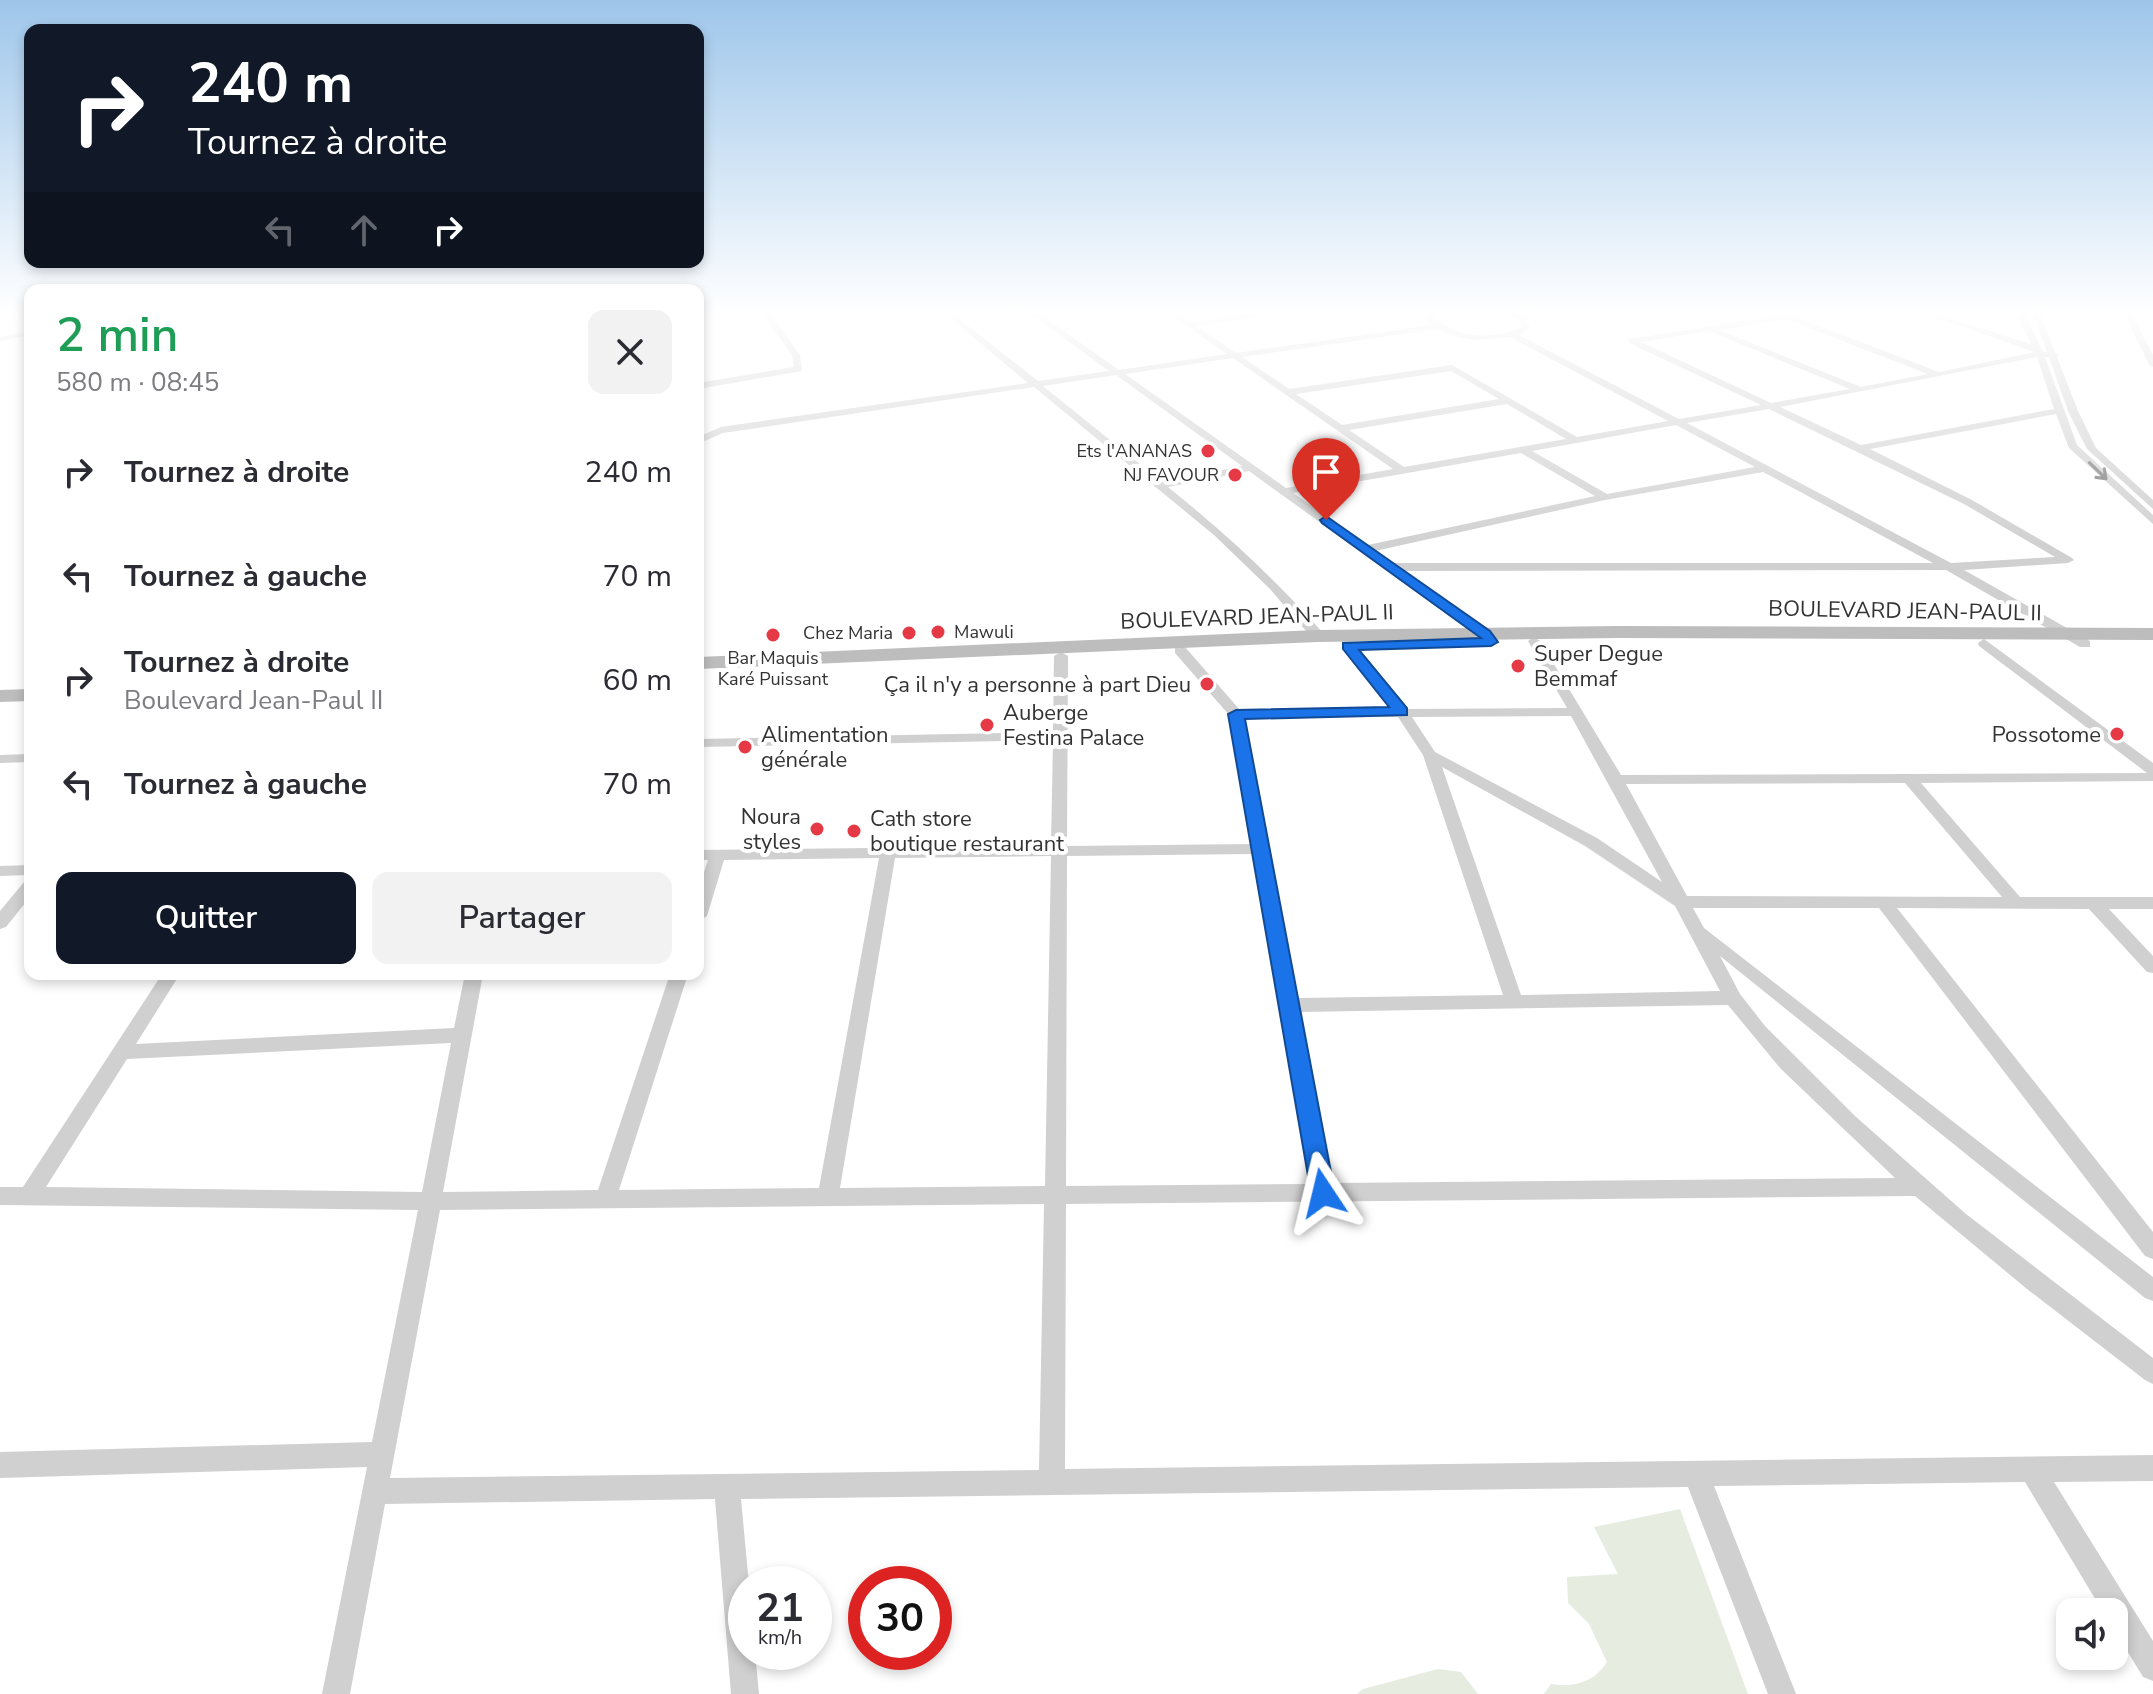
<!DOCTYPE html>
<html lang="fr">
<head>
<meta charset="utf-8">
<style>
  body { margin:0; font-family:"Nunito Sans",sans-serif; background:#f2f2f3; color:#2b2b33; height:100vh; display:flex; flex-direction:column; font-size:30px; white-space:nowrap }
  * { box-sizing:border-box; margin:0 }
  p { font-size:26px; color:#7c7c81 }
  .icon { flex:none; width:44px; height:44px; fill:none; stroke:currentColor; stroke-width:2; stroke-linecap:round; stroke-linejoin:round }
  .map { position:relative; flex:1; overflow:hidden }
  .sheet { position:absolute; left:24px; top:284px; width:680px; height:696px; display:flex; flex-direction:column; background:#fff; border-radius:16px; box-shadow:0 4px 12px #0003 }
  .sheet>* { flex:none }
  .guide { position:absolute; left:24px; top:24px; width:680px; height:244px; border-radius:16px; box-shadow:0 4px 12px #0003; background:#111827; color:#fff; overflow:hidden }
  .controls { position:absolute; left:2056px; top:1598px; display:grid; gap:16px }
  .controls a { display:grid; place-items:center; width:72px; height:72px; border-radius:16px; background:#fff; box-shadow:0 4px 12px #0003; font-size:40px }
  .speed { position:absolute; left:728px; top:1566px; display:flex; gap:16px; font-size:40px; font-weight:700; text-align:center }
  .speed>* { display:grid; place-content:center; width:104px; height:104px; border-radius:50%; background:#fff; box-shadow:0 4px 12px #0003; line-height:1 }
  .speed small { font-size:20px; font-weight:400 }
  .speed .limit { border:12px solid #d22; background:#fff; color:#111 }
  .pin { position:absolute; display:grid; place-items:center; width:68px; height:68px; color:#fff; margin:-82px -34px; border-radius:50% 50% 50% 0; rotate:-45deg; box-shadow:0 0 8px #0007 }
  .pin .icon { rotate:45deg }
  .me { position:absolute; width:88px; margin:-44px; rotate:350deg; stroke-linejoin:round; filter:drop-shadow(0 0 6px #0008) }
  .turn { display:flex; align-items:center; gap:28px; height:168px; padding:0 32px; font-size:36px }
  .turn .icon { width:104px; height:104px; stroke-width:2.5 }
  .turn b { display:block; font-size:56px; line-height:68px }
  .lanes { display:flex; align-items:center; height:76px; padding:0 32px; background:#0003; justify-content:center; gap:40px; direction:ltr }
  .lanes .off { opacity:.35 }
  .round { display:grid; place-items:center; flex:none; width:84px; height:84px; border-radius:16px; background:#f2f2f3 }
  .head { display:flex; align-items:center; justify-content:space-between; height:136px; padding:0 32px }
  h1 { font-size:48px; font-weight:600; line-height:60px; color:#1e9e55 }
  .action { display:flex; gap:16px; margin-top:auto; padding:16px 32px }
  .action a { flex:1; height:92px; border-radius:16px; background:#111827; color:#fff; font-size:32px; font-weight:600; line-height:92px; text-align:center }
  .action a+a { background:#f2f2f3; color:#2b2b33 }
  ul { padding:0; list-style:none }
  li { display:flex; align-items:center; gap:24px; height:104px; padding:0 32px }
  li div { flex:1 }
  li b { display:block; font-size:30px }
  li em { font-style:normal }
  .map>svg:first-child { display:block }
</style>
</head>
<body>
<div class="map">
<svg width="2153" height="1694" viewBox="0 0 2153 1694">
  <rect width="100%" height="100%" fill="#fff"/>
  <!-- green -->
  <g fill="#e6ecdf">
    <path d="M 1680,1509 L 1748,1694 L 1544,1694 L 1551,1684 C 1575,1688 1594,1682 1607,1662 L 1589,1624 L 1568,1603 L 1567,1577 L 1618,1574 L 1594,1527 Z"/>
    <path d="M 1438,1669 L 1461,1672 L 1478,1694 L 1357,1694 L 1363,1689 Z"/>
  </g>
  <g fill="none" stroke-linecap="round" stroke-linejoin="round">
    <!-- street -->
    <g fill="#d0d0d0" fill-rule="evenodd">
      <path d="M 761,312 L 769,312 L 800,355 L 802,371 L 698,389 L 698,383 L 794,367 L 792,355 Z"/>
      <path d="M 943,312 L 951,312 L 1038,381 L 1109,371 L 1028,312 L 1037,312 L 1119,370 L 1227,354 L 1167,312 L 1176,312 L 1190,322 L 1263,312 L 1282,312 L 1278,314 L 1196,326 L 1236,353 L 1432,325 L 1426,317 L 1431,312 L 1439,312 L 1434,317 C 1455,339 1496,340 1522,327 L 1519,320 L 1504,312 L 1514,312 L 1526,317 L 1530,328 L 1519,335 L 1679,419 L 1761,405 L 1629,343 L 1629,339 L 1786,314 L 1818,312 L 1796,317 L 1939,372 L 2035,352 L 1920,312 L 1931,312 L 2031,344 L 2016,312 L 2024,312 L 2043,352 L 2047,352 L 2032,312 L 2040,312 L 2055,353 L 2059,355 L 2057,357 L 2078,411 L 2096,448 L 2153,500 L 2153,509 L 2087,449 L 2068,411 L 2049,357 L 2045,357 L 2077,445 L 2153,515 L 2153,524 L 2069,448 L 2056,414 L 1870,449 L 1972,500 L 2072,558 L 2074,560 L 2068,563 L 1964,570 L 2090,641 L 2090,647 L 2080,647 L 1946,570 L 1403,571 L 1490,631 L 1497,642 L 1491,646 L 1249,471 L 1168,487 C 1224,532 1275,579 1323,633 L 1323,639 L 1313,639 L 1270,589 L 1214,535 L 1034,387 L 723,433 L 698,444 L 698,437 L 721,427 L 1028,383 ZM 1786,319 L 1928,374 L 1861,387 L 1719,330 ZM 1438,329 L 1458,337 L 1475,340 L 1510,337 L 1668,421 L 1577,437 L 1452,365 L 1289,389 L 1242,357 ZM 1709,331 L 1850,389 L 1771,403 L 1641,342 ZM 2037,357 L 2054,409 L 1861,445 L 1780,407 ZM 1233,358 L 1393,469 L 1286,488 L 1125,374 ZM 1451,371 L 1499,399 L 1342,425 L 1296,394 ZM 1116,375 L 1242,466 L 1162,482 L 1043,386 ZM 1507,404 L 1566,439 L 1404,467 L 1349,430 ZM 1769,409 L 1964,504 L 2055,557 L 1951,563 L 1687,423 ZM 1676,425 L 1755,467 L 1607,494 L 1532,451 ZM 1521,453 L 1595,496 L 1368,545 L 1293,493 ZM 1763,472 L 1933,563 L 1393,563 L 1375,551 L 1605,500 Z"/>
      <path d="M 2123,312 L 2131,312 L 2153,355 L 2153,367 L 2149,364 Z"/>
      <path d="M 30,331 L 30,335 L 0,341 L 0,337 Z"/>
      <path d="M 1534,637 L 1540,641 L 1621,775 L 2147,773 L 1979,646 L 1978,643 L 1984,639 L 2153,763 L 2153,781 L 1921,783 L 2020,897 L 2153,897 L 2153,909 L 2109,909 L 2153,956 L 2153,973 L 2147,972 L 2089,909 L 1897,908 L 2153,1232 L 2153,1259 L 2145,1256 L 1879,908 L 1693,908 L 1704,928 L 2153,1277 L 2153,1301 L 2145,1298 L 1720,956 L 1740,994 L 1765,1026 L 1855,1116 L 1966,1214 L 2153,1358 L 2153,1384 L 2145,1380 L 2027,1289 L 1915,1196 L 1066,1204 L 1065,1469 L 2153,1455 L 2153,1481 L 2054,1482 L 2153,1641 L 2153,1681 L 2143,1677 L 2114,1629 L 2114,1612 L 2103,1612 L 2025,1482 L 1714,1486 L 1796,1694 L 1768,1694 L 1688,1487 L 741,1499 L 749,1584 L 746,1584 L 746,1652 L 755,1652 L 759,1694 L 731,1694 L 715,1499 L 385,1504 L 350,1694 L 322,1694 L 367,1467 L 0,1478 L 0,1452 L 372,1442 L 418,1210 L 0,1205 L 0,1187 L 23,1187 L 162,974 L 180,974 L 136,1044 L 454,1028 L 465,974 L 483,974 L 443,1192 L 598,1190 L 670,974 L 688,974 L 619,1190 L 819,1188 L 879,858 L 724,860 L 707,916 L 698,922 L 698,890 L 708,860 L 698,860 L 698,850 L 1051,846 L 1053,740 L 698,747 L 698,739 L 1053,732 L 1054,656 L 1061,652 L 1068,656 L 1067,846 L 1252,844 L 1229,715 L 1175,653 L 1175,647 L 1185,647 L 1240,710 L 1392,709 L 1342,646 L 1348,642 L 1353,643 L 1406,709 L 1567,708 L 1528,641 ZM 1571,716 L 1662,882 L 1597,838 L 1435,752 L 1412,717 ZM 1398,717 L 1423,755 L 1503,995 L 1297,998 L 1244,718 ZM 1442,767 L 1585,846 L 1675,906 L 1720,991 L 1521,995 ZM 1905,783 L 2002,897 L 1687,896 L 1626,784 ZM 1253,854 L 1311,1184 L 1066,1186 L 1067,856 ZM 1051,856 L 1045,1186 L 840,1188 L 895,858 ZM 1728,1005 L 1780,1068 L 1895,1178 L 1332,1183 L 1299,1012 ZM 451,1043 L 422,1192 L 46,1187 L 127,1059 ZM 1044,1204 L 1039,1470 L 390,1478 L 440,1210 Z"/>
      <path d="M 30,754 L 30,762 L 0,763 L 0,755 Z"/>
      <path d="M 30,865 L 30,875 L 0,876 L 0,866 Z"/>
      <path d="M 30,880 L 30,897 L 6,927 L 0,929 L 0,911 L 24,882 Z"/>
    </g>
    <!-- secondary -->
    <g fill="#bdbdbd" fill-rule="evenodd">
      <path d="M 1617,626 L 2153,628 L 2153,640 L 1617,638 L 1318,642 L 698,669 L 698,657 L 1318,630 Z"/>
      <path d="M 30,689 L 30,701 L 0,702 L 0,690 Z"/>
    </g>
  </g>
  <!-- one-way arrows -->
  <defs><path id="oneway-shaft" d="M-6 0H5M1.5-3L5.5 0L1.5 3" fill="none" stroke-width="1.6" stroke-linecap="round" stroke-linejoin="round" transform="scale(2)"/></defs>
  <use stroke="#7a7a7a" href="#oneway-shaft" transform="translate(2098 471) rotate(44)"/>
  <!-- sky -->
  <linearGradient id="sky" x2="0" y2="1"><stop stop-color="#9ec6ea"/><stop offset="0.57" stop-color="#fff"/><stop offset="1" stop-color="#fff" stop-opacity="0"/></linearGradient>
  <rect width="2153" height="549" fill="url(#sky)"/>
  <!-- route -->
  <path fill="#1a73e8" stroke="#114b97" stroke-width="2" d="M 1326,516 L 1490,631 L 1498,642 L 1491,646 L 1359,650 L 1407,708 L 1407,715 L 1245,719 L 1335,1193 L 1331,1201 L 1323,1204 L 1314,1201 L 1311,1193 L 1228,714 L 1236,710 L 1389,707 L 1343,649 L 1343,643 L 1481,638 L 1322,523 L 1320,520 Z"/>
  <!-- markers -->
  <g fill="#e63946" stroke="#fff" stroke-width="3">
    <circle cx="1208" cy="451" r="8"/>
    <circle cx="1235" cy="475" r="8"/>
    <circle cx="938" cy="632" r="8"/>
    <circle cx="909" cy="633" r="8"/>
    <circle cx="773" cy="635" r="8"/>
    <circle cx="1518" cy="666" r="8"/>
    <circle cx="1207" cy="684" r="8"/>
    <circle cx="987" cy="725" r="8"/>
    <circle cx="2117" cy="734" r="8"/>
    <circle cx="745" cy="747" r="8"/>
    <circle cx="817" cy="829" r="8"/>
    <circle cx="854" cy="831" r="8"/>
  </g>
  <g text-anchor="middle" stroke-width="8" stroke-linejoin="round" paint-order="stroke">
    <!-- far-poi labels -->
    <g font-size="18" fill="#333" stroke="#fff" text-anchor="end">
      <text x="1192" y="457">Ets l'ANANAS</text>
      <text x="1219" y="481">NJ FAVOUR</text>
      <text x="954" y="638" text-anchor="start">Mawuli</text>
      <text x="893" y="639">Chez Maria</text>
      <text x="773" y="664" text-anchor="middle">Bar Maquis<tspan x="773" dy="21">Karé Puissant</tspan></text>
    </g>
    <!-- street labels -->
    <g font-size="22" fill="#333" stroke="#fff">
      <text transform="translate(1905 610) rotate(1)" y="8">BOULEVARD JEAN-PAUL II</text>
      <text transform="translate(1257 616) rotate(-2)" y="8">BOULEVARD JEAN-PAUL II</text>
    </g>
    <!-- poi labels -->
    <g font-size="22" fill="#333" stroke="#fff" text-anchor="start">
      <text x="1534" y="661">Super Degue<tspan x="1534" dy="25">Bemmaf</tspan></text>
      <text x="1191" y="692" text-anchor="end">Ça il n'y a personne à part Dieu</text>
      <text x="1003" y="720">Auberge<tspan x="1003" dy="25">Festina Palace</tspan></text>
      <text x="761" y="742">Alimentation<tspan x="761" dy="25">générale</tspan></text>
      <text x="2101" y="742" text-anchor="end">Possotome</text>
      <text x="801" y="824" text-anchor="end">Noura<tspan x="801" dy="25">styles</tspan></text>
      <text x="870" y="826">Cath store<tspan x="870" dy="25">boutique restaurant</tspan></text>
    </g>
  </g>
</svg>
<div class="controls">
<a><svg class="icon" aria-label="sound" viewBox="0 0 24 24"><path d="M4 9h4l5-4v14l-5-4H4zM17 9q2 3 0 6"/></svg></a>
</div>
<div class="speed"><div>21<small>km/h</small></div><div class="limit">30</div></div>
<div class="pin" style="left:1326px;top:520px;background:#d93025"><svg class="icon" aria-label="arrive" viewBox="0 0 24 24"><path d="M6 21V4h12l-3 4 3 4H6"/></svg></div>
<svg class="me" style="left:1323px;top:1193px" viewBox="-20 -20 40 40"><path d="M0-17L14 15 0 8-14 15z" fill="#1a73e8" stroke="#fff" stroke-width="4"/></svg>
<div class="guide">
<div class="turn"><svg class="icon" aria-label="right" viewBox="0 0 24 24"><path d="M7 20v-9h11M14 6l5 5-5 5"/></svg><div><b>240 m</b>Tournez à droite</div></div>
<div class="lanes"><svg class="icon off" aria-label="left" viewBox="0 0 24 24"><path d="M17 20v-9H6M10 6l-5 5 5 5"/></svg><svg class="icon off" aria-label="ahead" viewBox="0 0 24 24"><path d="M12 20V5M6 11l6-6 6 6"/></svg><svg class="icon" aria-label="right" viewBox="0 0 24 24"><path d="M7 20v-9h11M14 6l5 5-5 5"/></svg></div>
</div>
<section class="sheet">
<div class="head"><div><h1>2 min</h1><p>580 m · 08:45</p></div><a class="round"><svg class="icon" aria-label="close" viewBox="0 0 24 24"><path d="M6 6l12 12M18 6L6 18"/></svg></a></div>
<ul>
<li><svg class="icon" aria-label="right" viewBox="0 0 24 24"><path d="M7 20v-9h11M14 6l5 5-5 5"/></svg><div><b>Tournez à droite</b></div><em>240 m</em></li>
<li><svg class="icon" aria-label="left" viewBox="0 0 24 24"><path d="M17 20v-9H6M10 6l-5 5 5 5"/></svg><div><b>Tournez à gauche</b></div><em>70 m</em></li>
<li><svg class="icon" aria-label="right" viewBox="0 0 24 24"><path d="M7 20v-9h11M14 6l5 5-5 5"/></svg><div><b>Tournez à droite</b><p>Boulevard Jean-Paul II</p></div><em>60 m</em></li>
<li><svg class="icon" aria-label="left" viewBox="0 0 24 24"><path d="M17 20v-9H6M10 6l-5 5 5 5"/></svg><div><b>Tournez à gauche</b></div><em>70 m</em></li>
</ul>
<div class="action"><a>Quitter</a><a>Partager</a></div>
</section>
</div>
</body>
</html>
